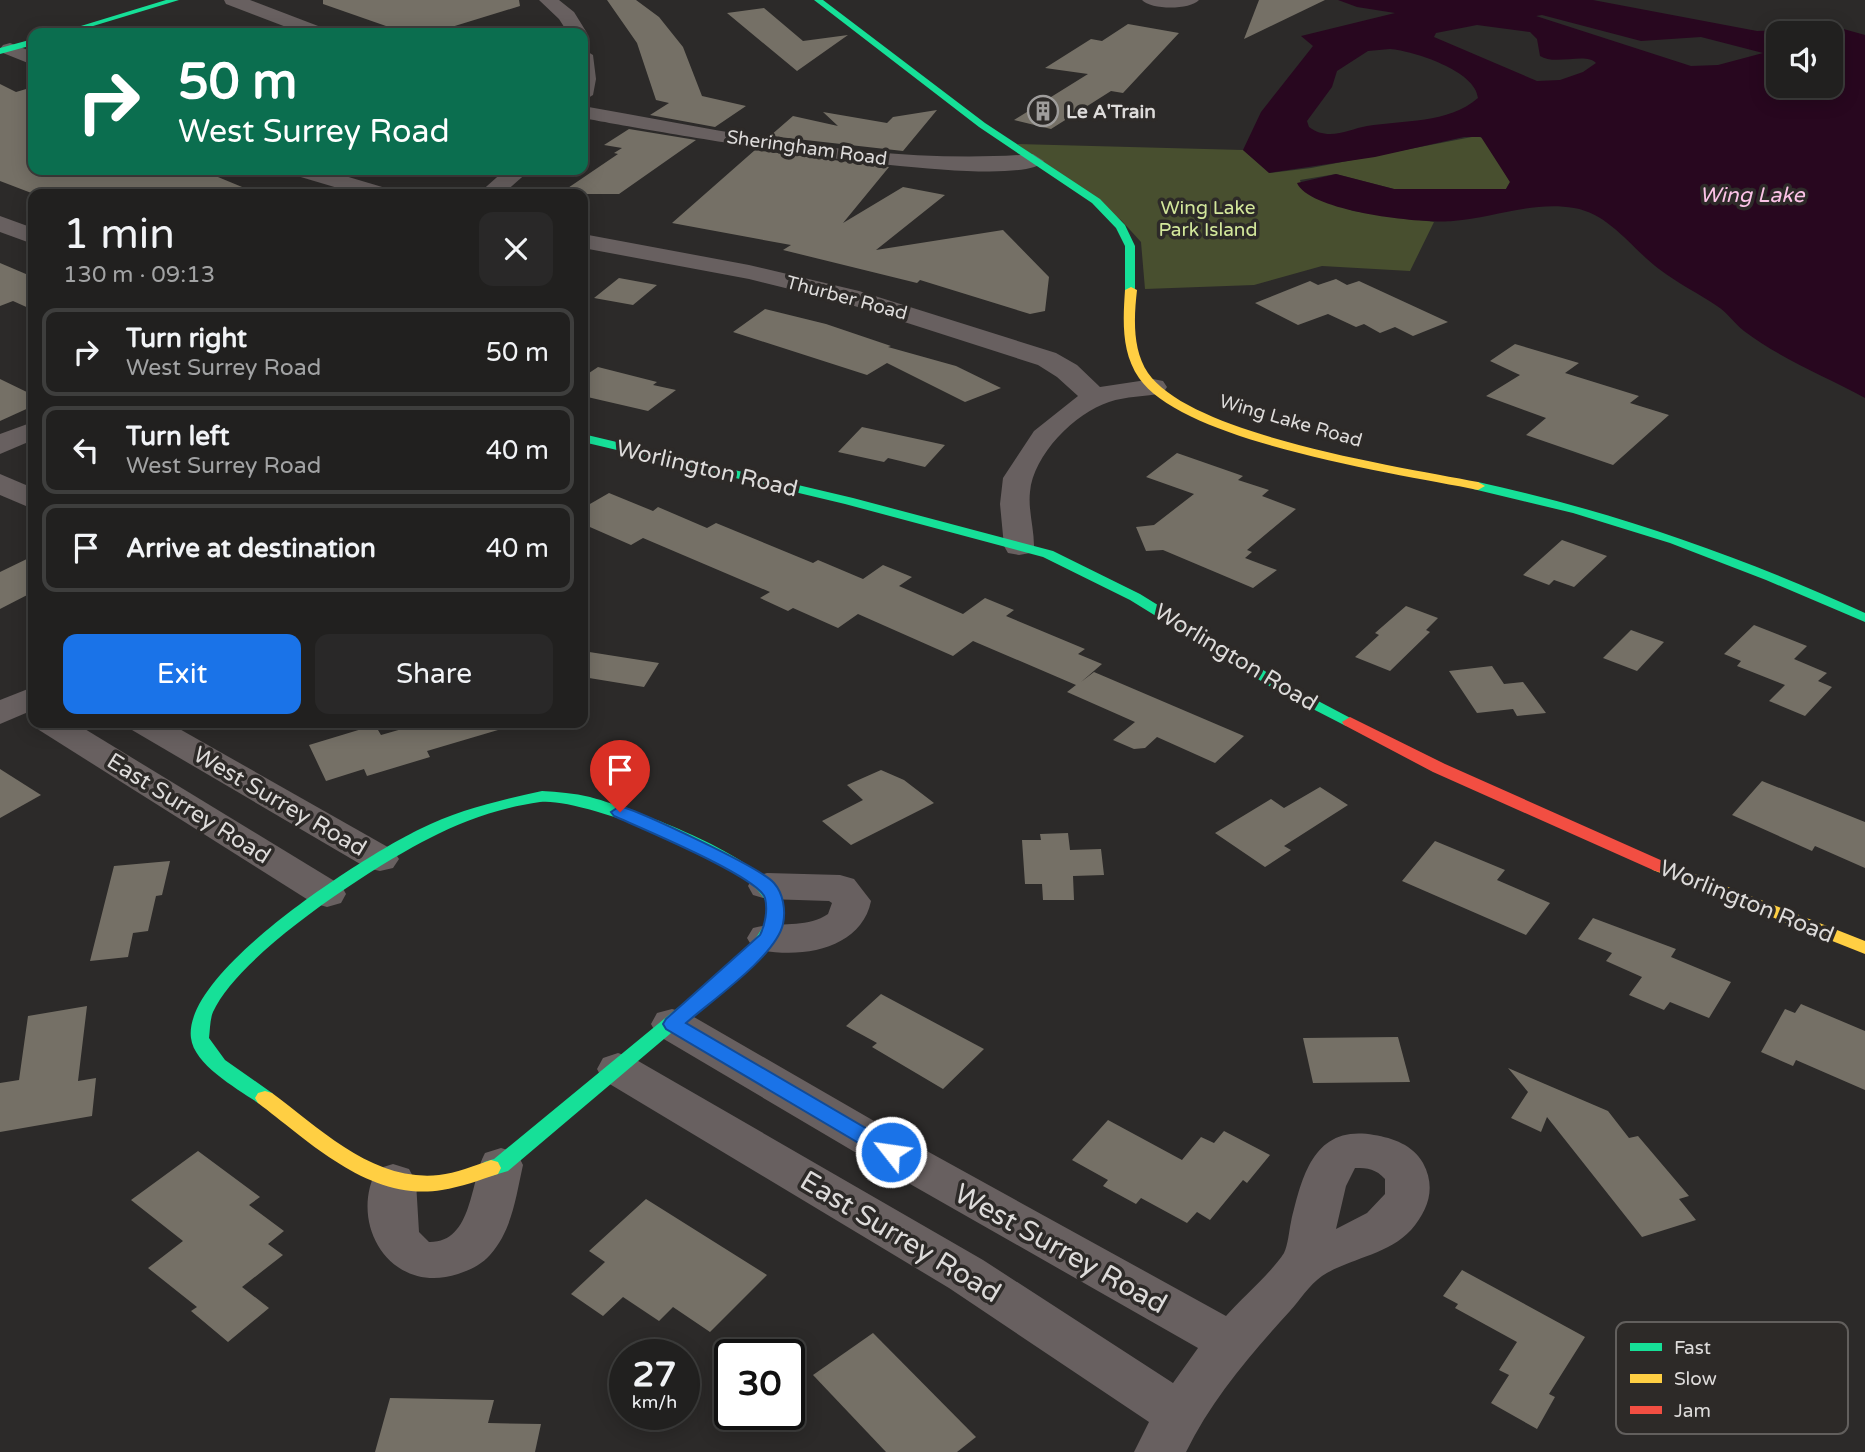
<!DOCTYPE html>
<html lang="en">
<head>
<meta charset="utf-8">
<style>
  body { margin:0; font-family:"Varela Round",sans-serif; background:#292828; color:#f1f3f6; height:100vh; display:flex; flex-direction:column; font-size:26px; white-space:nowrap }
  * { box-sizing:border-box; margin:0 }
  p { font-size:23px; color:#a2a3a4 }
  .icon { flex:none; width:38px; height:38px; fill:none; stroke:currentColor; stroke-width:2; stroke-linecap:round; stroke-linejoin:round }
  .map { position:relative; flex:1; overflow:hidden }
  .details { position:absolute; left:28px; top:189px; width:560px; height:539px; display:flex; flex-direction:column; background:#21201f; border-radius:14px; box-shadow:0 4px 18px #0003,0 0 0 2px #3e3e3d }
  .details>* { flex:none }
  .guide { position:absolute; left:28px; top:28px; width:560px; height:147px; border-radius:14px; box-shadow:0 4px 18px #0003,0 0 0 2px #3e3e3d; background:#0b6e4f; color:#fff; overflow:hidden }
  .tools { position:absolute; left:1766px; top:21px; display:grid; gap:14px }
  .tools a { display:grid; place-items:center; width:77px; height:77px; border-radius:14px; background:#21201f; box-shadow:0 4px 18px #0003,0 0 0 2px #3e3e3d; font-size:35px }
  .speed { position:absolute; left:609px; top:1339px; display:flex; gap:14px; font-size:35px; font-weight:700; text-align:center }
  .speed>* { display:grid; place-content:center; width:91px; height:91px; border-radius:50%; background:#21201f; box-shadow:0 4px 18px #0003,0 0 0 2px #3e3e3d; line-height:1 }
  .speed small { font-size:18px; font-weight:400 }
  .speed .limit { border:4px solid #111; border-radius:10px; background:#fff; color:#111 }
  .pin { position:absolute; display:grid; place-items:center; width:60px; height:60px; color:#fff; margin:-72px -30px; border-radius:50% 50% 50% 0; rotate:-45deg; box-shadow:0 0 7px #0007 }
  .pin .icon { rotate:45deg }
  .me { position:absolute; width:77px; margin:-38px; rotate:300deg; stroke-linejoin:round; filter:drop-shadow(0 0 5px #0008) }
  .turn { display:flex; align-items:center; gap:24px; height:147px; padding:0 35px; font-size:32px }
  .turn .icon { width:91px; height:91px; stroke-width:2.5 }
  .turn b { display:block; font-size:49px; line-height:60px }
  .round { display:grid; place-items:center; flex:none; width:74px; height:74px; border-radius:14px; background:#292828 }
  .summary { display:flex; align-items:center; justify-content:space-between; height:119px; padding:0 35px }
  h1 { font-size:42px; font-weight:600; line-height:52px }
  .action { display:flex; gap:14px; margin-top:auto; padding:14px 35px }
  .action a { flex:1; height:80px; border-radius:14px; background:#1a73e8; color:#fff; font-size:28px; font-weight:600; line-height:80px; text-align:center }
  .action a+a { background:#292828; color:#f1f3f6 }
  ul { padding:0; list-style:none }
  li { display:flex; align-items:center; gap:21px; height:88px; margin:0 14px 10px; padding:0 21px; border:4px solid #3e3e3d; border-radius:14px }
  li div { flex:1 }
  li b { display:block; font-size:26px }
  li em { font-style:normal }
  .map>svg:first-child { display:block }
</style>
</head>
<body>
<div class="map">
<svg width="1865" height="1452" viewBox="0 0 1865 1452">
  <rect width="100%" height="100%" fill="#2c2a29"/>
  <!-- green -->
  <path fill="#484f2f" d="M 1477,136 L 1485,139 L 1510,182 L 1506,189 L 1394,189 L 1336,174 L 1300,180 L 1303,190 L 1353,211 L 1434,222 L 1410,271 L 1322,266 L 1254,285 L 1145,289 L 1141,242 L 1121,220 L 1017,144 L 1243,150 L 1270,173 L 1311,168 Z"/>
  <!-- water -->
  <path fill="#28071f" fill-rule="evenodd" d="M 1338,0 L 1593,0 L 1757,31 L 1840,28 L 1865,35 L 1865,398 C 1825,376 1781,359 1744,331 C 1734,323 1728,313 1717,306 C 1698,293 1677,283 1659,269 C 1631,248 1610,214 1574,208 C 1532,201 1493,218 1453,221 C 1423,224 1310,212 1297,183 L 1336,174 L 1394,189 L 1506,189 L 1510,182 L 1481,137 L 1464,137 L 1375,157 L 1269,173 L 1243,150 L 1261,112 L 1313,46 L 1301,36 L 1395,13 L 1357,7 ZM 1542,15 L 1641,41 L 1701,37 L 1763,53 L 1718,65 L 1691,66 L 1536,16 ZM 1477,25 L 1530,32 L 1537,39 L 1540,56 C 1555,66 1586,52 1596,63 L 1583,72 L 1560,80 L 1537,81 L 1434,37 L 1436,33 ZM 1778,33 L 1830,33 L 1830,86 L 1778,86 ZM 1390,49 C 1414,51 1476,71 1478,98 C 1448,124 1403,120 1367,126 C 1355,128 1343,134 1330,134 C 1322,134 1316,132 1309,127 L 1307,121 L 1332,87 L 1337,71 L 1368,51 Z"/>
  <!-- building -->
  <g fill="#757066">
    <path d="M 323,0 L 519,0 L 520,6 L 432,33 L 406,33 L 323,4 Z"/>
    <path d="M 607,0 L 636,0 L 659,17 L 683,47 L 702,96 L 746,106 L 715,127 L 650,115 L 669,103 L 656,100 L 637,43 Z"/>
    <path d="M 1259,0 L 1325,0 L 1244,39 Z"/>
    <path d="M 764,8 L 803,41 L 848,35 L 797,71 L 727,13 Z"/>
    <path d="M 1128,24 L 1179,33 L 1123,93 L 1111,91 L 1051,129 L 1014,120 L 1088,74 L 1045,68 L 1091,39 L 1102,41 Z"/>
    <path d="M 0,84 L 16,92 L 33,87 L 33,170 L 201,170 L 259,194 L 34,194 L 0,181 Z"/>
    <path d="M 937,110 L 903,151 L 770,136 L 793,116 L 838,126 L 823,112 L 887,123 L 893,117 Z"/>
    <path d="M 629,129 L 696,140 L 619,194 L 559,194 L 618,154 L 614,153 L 622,148 L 604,145 Z"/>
    <path d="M 755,150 L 889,167 L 843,223 L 903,187 L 945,195 L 876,250 L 1003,230 L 1049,277 L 1045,311 L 1030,314 L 920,280 L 917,283 L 783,250 L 791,245 L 672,223 Z"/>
    <path d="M 0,263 L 33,277 L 33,310 L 13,301 L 0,306 Z"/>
    <path d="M 619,278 L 657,285 L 633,305 L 594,298 Z"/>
    <path d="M 1336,279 L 1347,285 L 1359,281 L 1448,322 L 1413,336 L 1395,327 L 1380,333 L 1364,324 L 1356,327 L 1328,314 L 1298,325 L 1255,303 L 1310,281 L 1318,285 Z"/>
    <path d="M 765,309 L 826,324 L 891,346 L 888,347 L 956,366 L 1001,388 L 965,402 L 887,363 L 867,375 L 733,332 Z"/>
    <path d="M 1515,344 L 1579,363 L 1565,373 L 1639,396 L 1630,403 L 1669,415 L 1613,465 L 1526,435 L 1546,418 L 1486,396 L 1520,375 L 1490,361 Z"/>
    <path d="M 598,367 L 657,382 L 653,385 L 676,390 L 648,411 L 583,396 L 583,377 Z"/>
    <path d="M 0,379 L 33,395 L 33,406 L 0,421 Z"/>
    <path d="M 862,427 L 945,445 L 925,467 L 888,458 L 884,462 L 838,452 Z"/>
    <path d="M 1177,453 L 1243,476 L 1238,480 L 1269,490 L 1262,496 L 1296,509 L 1247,550 L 1252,552 L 1245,558 L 1277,570 L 1253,588 L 1163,550 L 1146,551 L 1136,527 L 1154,525 L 1194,494 L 1146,477 Z"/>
    <path d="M 609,493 L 653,511 L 658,507 L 707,528 L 716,523 L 813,563 L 818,560 L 863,579 L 883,565 L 912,577 L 899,586 L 963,614 L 985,598 L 1014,610 L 1006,616 L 1085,649 L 1078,654 L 1102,664 L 1081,682 L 1094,672 L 1244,736 L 1215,763 L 1157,737 L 1145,748 L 1134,749 L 1113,740 L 1135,722 L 1067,692 L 1076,685 L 973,641 L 953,656 L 858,614 L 838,628 L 793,608 L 788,611 L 760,598 L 770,592 L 643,538 L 631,545 L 583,524 L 583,508 Z"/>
    <path d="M 1562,540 L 1607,556 L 1574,587 L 1554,580 L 1549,585 L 1523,575 Z"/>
    <path d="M 33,556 L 33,592 L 0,609 L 0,572 Z"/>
    <path d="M 1406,606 L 1438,618 L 1426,630 L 1430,632 L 1390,671 L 1355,657 L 1379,635 L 1375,633 Z"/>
    <path d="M 1754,625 L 1807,646 L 1794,659 L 1827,673 L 1818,681 L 1832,687 L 1805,716 L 1769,701 L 1785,685 L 1737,666 L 1741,661 L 1724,654 Z"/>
    <path d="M 1631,630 L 1664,642 L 1637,671 L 1603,658 Z"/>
    <path d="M 583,651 L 659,663 L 644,687 L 583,677 Z"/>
    <path d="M 1492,666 L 1504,684 L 1523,682 L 1546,713 L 1517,716 L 1513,709 L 1477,713 L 1449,671 Z"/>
    <path d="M 423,723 L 497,723 L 498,730 L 427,751 L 430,757 L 367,776 L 364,769 L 326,781 L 309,745 L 375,725 L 381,735 Z"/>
    <path d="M 0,769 L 41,795 L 0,818 Z"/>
    <path d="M 881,770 L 904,780 L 934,803 L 851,845 L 822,821 L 863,800 L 847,785 Z"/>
    <path d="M 1762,781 L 1865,822 L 1865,868 L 1815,846 L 1812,851 L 1732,815 Z"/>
    <path d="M 1320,787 L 1348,805 L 1284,846 L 1291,850 L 1265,867 L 1215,833 L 1271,799 L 1284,808 Z"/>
    <path d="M 1068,833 L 1070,850 L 1101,849 L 1104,875 L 1073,876 L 1074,900 L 1043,900 L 1042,884 L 1025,884 L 1022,840 L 1041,840 L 1040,834 Z"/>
    <path d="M 1435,841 L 1505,870 L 1497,880 L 1550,903 L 1526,935 L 1402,881 Z"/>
    <path d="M 170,861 L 162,895 L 156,896 L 148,931 L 133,933 L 128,957 L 90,961 L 114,866 Z"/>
    <path d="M 1593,918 L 1676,949 L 1671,957 L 1731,982 L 1709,1018 L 1670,1002 L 1664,1010 L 1629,995 L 1642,977 L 1606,961 L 1612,953 L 1578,939 Z"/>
    <path d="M 881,994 L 984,1049 L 943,1089 L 872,1047 L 877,1043 L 846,1026 Z"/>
    <path d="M 1801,1004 L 1865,1031 L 1865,1090 L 1796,1060 L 1793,1066 L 1761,1052 L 1785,1009 L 1795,1013 Z"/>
    <path d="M 87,1006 L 78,1081 L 96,1078 L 92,1116 L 0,1132 L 0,1083 L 19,1080 L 28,1016 Z"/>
    <path d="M 1398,1037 L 1410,1082 L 1313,1083 L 1303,1038 Z"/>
    <path d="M 1508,1068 L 1608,1111 L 1629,1138 L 1638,1136 L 1689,1196 L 1679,1199 L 1696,1220 L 1642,1237 L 1547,1117 L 1541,1132 L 1511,1118 L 1528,1092 Z"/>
    <path d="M 1108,1120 L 1182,1160 L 1201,1137 L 1214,1143 L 1224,1131 L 1270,1155 L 1247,1183 L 1243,1180 L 1210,1220 L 1197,1212 L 1187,1223 L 1141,1198 L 1136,1204 L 1103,1186 L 1108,1180 L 1072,1160 Z"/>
    <path d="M 198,1151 L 260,1197 L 249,1205 L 284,1231 L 268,1244 L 283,1255 L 242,1287 L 269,1308 L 228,1342 L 191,1311 L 197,1307 L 148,1268 L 183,1241 L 131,1200 Z"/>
    <path d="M 646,1199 L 767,1275 L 710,1332 L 673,1307 L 659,1321 L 623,1297 L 603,1316 L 571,1294 L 605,1262 L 589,1251 Z"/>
    <path d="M 1462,1270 L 1585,1337 L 1549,1394 L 1555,1397 L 1537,1429 L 1491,1403 L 1509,1375 L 1499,1370 L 1517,1342 L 1455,1308 L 1458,1304 L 1443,1296 Z"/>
    <path d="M 873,1333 L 976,1437 L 957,1452 L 886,1452 L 813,1375 Z"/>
    <path d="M 390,1398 L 494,1400 L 488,1423 L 541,1424 L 535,1452 L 375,1452 Z"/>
  </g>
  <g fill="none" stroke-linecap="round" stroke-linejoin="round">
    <!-- street -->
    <g fill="#686060" fill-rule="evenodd">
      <path d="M 224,0 L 250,0 L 326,29 L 329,33 L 302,33 L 226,4 Z"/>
      <path d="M 539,0 L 559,0 L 574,12 L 587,33 L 584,37 L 583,33 L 568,33 L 559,19 Z"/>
      <path d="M 1142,0 L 1199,0 C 1190,10 1151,10 1142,0 Z"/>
      <path d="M 10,43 L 33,52 L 33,65 L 3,53 L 0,49 L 3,45 Z"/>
      <path d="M 583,49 L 593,55 L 596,79 L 593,95 L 583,101 Z"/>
      <path d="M 583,106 C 729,132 884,166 1033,154 L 1044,161 C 1019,197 640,129 583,118 Z"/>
      <path d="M 291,170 L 325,170 L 389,189 L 392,194 L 358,194 L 294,175 Z"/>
      <path d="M 505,170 L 530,170 L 503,194 L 478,194 Z"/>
      <path d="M 0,216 L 33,228 L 33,244 L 0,232 Z"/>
      <path d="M 583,234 L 749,265 L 859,291 L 1056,353 L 1077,365 L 1100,387 L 1153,379 L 1163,381 L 1167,387 L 1163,393 C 1145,397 1126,396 1109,402 C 1075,413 1033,455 1030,492 C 1028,510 1034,528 1034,546 L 1030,553 L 1019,555 L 1008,553 L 1004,546 L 1000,504 L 1003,478 L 1034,431 L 1078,396 L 1057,377 L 1038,365 L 842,302 L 749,279 L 583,248 Z"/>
      <path d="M 33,422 L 33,440 L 0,454 L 0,434 Z"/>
      <path d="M 0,474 L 33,488 L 33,509 L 0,495 Z"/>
      <path d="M 33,687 L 33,710 L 0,724 L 0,700 Z"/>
      <path d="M 34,723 L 75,723 L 341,885 L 346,894 L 341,903 L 327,907 L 313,903 L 39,730 Z"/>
      <path d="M 127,723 L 169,723 L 393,850 L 399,859 L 393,868 L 380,871 L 367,868 L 132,730 Z"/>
      <path d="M 767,873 L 840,875 L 854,879 L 871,901 C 861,951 796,960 753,948 L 747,938 L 753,928 C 778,921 806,929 828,914 L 832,903 L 829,901 L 767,899 L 753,895 L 748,886 L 753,877 Z"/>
      <path d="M 672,1009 L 687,1013 L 907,1140 L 1226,1316 C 1242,1298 1272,1272 1284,1253 C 1288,1245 1289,1231 1291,1222 C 1302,1176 1314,1124 1374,1135 C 1393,1138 1413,1145 1423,1163 C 1436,1187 1429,1209 1411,1230 C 1388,1255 1350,1258 1322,1276 C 1309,1285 1300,1300 1290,1311 C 1251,1354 1212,1399 1186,1452 L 1134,1452 L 1149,1422 L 949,1288 L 603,1080 L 597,1069 L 603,1058 L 618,1053 L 633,1058 L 983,1260 L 1173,1383 L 1198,1348 L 875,1164 L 657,1035 L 651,1024 L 657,1013 ZM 1355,1168 C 1368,1168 1376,1169 1385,1179 L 1385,1194 L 1367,1213 L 1336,1229 L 1346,1186 Z"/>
      <path d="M 501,1148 L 517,1153 L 523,1165 C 516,1196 512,1231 490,1255 C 481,1265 470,1270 458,1274 C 392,1296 347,1225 377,1169 L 393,1164 L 409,1169 L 416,1182 L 419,1232 L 429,1242 C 473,1243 470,1181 485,1153 Z"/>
    </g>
    <!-- fast -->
    <g fill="#16e098" fill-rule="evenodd">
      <path d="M 166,0 L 179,0 L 70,33 L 58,33 Z"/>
      <path d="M 814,0 L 823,0 L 985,123 L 1100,199 L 1125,225 L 1135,246 L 1135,292 L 1125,290 L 1125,246 L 1116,228 L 1092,203 L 979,127 Z"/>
      <path d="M 33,39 L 33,45 L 0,54 L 0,48 Z"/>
      <path d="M 583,434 L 853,498 L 1053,551 L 1140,594 L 1284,683 L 1358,722 L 1350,727 L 1344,725 L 1274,689 L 1130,600 L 1043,557 L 845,504 L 583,442 Z"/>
      <path d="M 1478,482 C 1612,511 1740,556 1865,613 L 1865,622 L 1766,580 L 1670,543 L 1573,513 L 1473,489 L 1471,486 Z"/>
      <path d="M 542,791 C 558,792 574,793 590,797 C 631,808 779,861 784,907 C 787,928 768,948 755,962 L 508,1171 L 491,1176 L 484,1174 L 481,1168 L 484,1162 L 494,1159 L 743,954 C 754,940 771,923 766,903 C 756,864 580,796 540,802 C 503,807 462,821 430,838 C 372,867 239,954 213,1012 C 210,1019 210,1030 209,1038 L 225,1060 L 272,1093 L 275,1098 L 272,1103 L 265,1105 L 258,1103 C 238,1089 194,1065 191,1038 C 182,971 366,855 420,829 C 458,810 501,800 542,791 Z"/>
    </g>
    <!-- slow -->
    <g fill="#ffcf43" fill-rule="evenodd">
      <path d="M 1131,287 L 1137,290 C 1134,317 1132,349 1148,373 C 1192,436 1402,467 1478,482 L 1485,486 L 1478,490 C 1400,474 1184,443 1139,378 C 1121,352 1123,320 1125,290 Z"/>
      <path d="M 1659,860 L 1865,941 L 1865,954 L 1653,870 L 1650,866 Z"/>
      <path d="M 265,1091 L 272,1093 C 321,1129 373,1182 439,1175 C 456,1173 474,1166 491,1160 L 498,1162 L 501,1168 L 498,1174 C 480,1180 461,1187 442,1190 C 370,1202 310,1142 258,1103 L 255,1098 L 258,1093 Z"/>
    </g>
    <!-- jam -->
    <path fill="#f24e42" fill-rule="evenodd" d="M 1350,717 L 1445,764 L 1665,862 L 1668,866 L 1659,872 L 1653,870 L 1433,772 L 1344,725 L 1342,722 Z"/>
  </g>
  <!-- route -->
  <path fill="#1a73e8" stroke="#114b97" stroke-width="2" d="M 620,806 C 643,813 760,867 774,883 C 783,893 786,910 783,924 C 776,956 711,1001 686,1023 L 898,1147 L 901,1152 L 898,1158 L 884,1158 L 666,1029 L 663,1024 L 666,1019 L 760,935 C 765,925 768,910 765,898 C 759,877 638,827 614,816 L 611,812 Z"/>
  <!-- icons -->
  <defs>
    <g id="building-ring" transform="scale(1.575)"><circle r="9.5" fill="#2d2a28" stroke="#9f9d9c" stroke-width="1.5"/><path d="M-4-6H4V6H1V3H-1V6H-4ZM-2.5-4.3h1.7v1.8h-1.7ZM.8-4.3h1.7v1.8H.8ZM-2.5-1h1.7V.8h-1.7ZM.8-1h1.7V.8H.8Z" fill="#9f9d9c"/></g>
  </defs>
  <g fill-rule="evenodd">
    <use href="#building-ring" x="1043" y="111"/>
  </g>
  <g text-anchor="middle" stroke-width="7" stroke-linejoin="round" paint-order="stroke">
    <!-- far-poi labels -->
    <g font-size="19" font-weight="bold" fill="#dddbda" stroke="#2d2a28" text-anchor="start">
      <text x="1066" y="118">Le A'Train</text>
    </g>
    <!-- far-street labels -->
    <g font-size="19" fill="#dddbda" stroke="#2d2a28">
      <text transform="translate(807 147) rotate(8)" y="7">Sheringham Road</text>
      <text transform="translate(847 297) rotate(15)" y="7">Thurber Road</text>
      <text transform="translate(1291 420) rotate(16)" y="7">Wing Lake Road</text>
    </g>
    <!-- far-park labels -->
    <g font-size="19" fill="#d3e79b" stroke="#2d2a28">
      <text x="1208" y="214">Wing Lake<tspan x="1208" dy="22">Park Island</tspan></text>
    </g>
    <!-- far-water labels -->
    <g font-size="21" font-style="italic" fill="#fcc3e7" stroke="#2d2a28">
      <text x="1752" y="202">Wing Lake</text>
    </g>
    <!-- street labels -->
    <g font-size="23" fill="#dddbda" stroke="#2d2a28">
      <text transform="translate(707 468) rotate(13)" y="8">Worlington Road</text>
      <text transform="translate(1236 657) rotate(31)" y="8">Worlington Road</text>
      <text transform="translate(280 801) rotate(30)" y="8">West Surrey Road</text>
      <text transform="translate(189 808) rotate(32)" y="8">East Surrey Road</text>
      <text transform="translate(1747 901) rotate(22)" y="8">Worlington Road</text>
    </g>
    <!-- near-street labels -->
    <g font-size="28" fill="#dddbda" stroke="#2d2a28">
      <text transform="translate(901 1236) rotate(31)" y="10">East Surrey Road</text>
      <text transform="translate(1061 1248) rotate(29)" y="10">West Surrey Road</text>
    </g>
  </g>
  <!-- legend -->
  <rect x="1616" y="1322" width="232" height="112" rx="10" fill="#2d2a28" stroke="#625f5d" stroke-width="2"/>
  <rect x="1630" y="1343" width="32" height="8" fill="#16e098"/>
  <rect x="1630" y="1374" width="32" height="9" fill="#ffcf43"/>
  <rect x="1630" y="1406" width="32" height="8" fill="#f24e42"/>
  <g font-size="19" fill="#dddbda">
    <text x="1674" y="1354">Fast</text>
    <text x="1674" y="1385">Slow</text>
    <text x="1674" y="1417">Jam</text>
  </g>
</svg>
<div class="tools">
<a><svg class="icon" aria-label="sound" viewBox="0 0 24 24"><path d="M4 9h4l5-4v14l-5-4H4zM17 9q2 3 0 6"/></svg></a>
</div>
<div class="speed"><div>27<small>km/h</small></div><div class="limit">30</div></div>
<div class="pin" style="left:620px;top:812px;background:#d93025"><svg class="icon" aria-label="arrive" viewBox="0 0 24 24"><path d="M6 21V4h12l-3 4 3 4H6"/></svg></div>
<svg class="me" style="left:891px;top:1152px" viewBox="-20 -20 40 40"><circle r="17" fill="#1a73e8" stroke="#fff" stroke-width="3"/><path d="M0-11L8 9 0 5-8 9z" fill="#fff"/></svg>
<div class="guide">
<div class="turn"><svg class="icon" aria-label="right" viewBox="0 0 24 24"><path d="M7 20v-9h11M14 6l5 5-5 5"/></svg><div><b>50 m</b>West Surrey Road</div></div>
</div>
<section class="details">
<div class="summary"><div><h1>1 min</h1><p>130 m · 09:13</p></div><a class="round"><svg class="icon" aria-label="close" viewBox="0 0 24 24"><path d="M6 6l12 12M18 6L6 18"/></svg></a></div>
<ul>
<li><svg class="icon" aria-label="right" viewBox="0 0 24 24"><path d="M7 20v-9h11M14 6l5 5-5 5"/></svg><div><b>Turn right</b><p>West Surrey Road</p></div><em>50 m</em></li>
<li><svg class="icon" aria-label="left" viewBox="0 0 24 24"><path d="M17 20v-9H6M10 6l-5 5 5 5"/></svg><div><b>Turn left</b><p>West Surrey Road</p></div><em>40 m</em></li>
<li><svg class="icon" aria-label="arrive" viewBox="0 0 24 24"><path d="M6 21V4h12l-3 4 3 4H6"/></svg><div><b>Arrive at destination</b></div><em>40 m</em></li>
</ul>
<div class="action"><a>Exit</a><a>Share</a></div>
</section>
</div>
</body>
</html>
